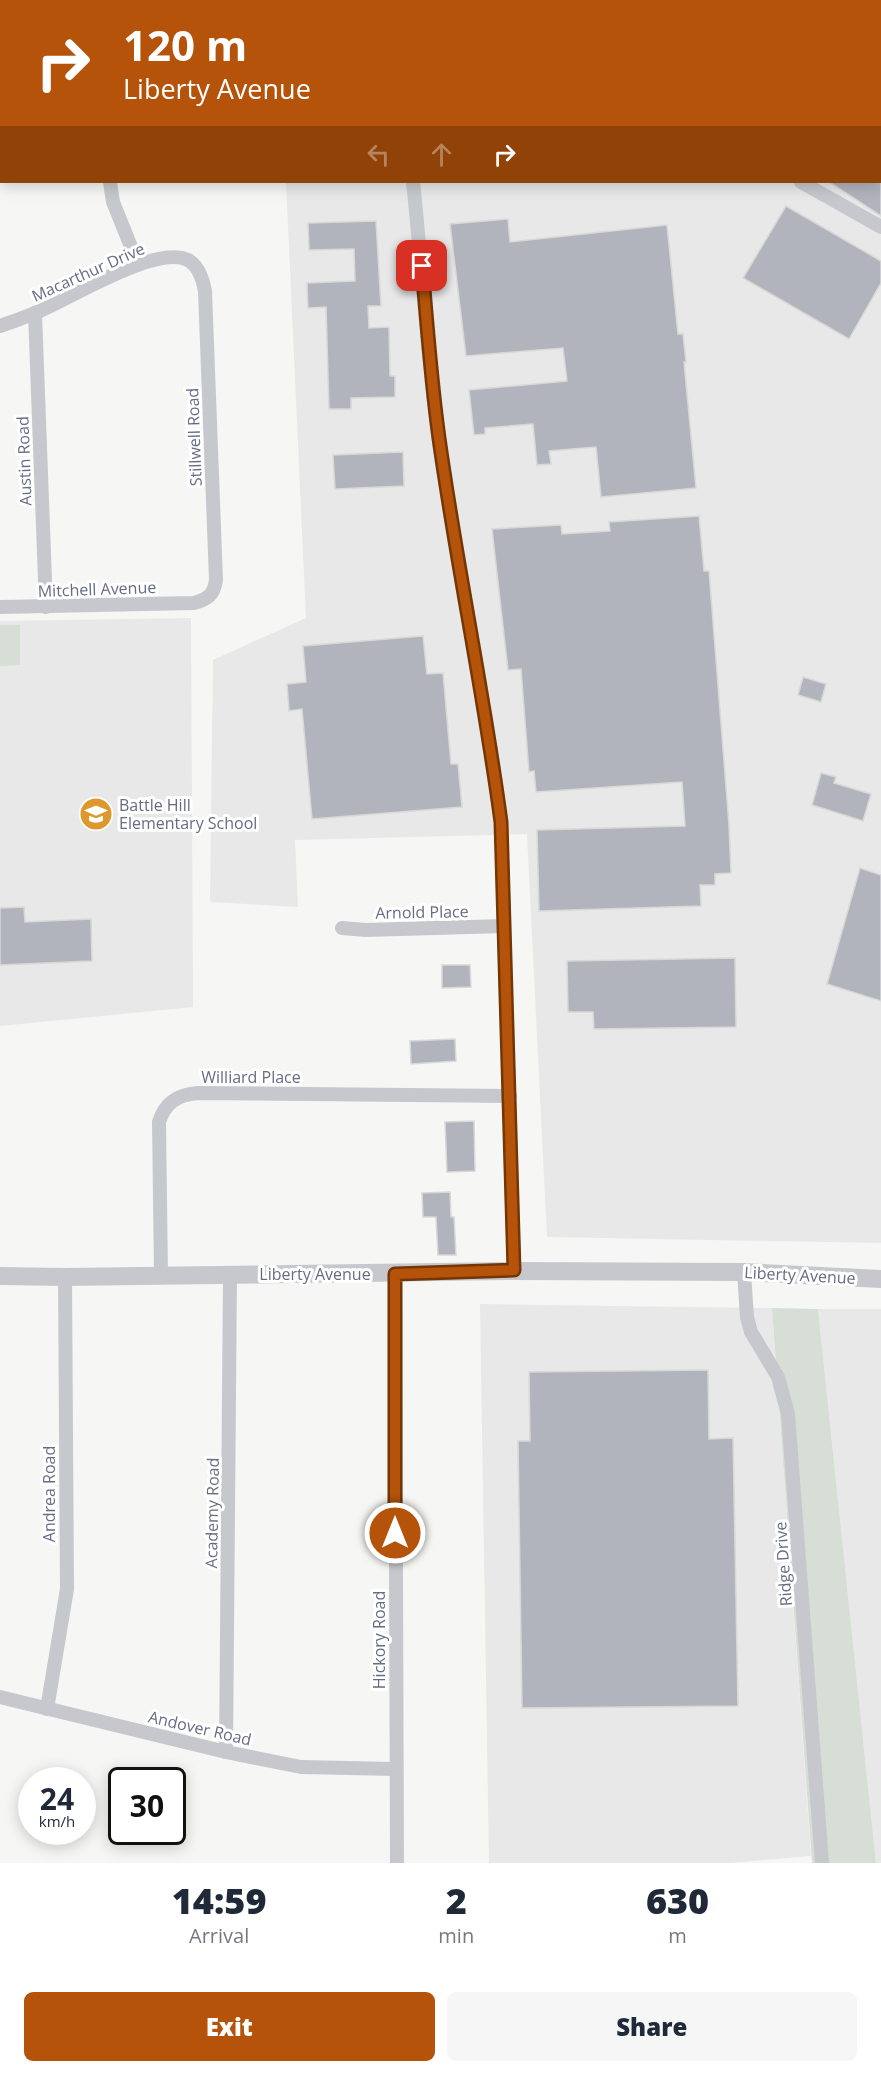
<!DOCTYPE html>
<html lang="en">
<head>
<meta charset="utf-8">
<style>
  body { margin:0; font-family:"Open Sans",sans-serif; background:#f6f6f7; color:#1f2937; height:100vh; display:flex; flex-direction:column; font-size:22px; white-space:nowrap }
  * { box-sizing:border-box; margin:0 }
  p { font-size:20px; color:#747a83 }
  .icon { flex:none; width:33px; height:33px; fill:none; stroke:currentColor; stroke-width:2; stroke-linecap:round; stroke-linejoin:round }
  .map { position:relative; height:1863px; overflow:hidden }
  .sheet { display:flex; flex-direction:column; background:#fff; flex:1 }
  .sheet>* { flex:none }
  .hud { position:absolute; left:0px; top:0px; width:882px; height:183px; box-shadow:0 3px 15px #0003; background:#b45309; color:#fff; overflow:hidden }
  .speed { position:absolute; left:18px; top:1767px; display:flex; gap:12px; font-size:30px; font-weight:700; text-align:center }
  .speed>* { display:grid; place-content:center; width:78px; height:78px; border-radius:50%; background:#fff; box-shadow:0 3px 15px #0003; line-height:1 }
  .speed small { font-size:15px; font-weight:400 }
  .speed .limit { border:3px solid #111; border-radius:9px; background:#fff; color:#111 }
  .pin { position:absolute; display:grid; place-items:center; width:51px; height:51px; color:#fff; margin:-26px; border-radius:12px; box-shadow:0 3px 9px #0006 }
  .me { position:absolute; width:66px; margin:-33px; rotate:0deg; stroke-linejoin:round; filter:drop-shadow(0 0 4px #0008) }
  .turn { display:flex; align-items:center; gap:21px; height:126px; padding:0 24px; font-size:27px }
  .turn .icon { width:78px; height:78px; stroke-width:2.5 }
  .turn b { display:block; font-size:42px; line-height:51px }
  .lanes { display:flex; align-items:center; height:57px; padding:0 24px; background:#0003; justify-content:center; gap:30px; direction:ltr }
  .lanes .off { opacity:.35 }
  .eta { display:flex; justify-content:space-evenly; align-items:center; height:102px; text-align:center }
  .eta b { font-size:36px; font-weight:800; line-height:42px }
  .primary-button { display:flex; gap:12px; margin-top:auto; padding:12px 24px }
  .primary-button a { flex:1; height:69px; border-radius:9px; background:#b45309; color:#fff; font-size:24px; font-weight:800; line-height:69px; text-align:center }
  .primary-button a+a { background:#f6f6f7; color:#1f2937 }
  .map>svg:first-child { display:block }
</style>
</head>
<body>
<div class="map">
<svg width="881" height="1863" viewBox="0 0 881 1863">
  <rect width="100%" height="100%" fill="#f6f7f4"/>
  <!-- built -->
  <g fill="#e7e8e7">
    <path d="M 169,0 L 870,0 L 872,1 L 169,2 Z"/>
    <path d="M 881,9 L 881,1243 L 547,1237 L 527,834 L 295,840 L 298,907 L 210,902 L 213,660 L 306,618 L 286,182 L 880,182 Z"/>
    <path d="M 191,618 L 193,1007 L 0,1026 L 0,621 Z"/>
    <path d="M 480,1304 L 772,1308 L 811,1856 L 730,1863 L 489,1863 Z"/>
    <path d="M 818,1309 L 881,1309 L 881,1863 L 876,1863 Z"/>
  </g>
  <!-- green -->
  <g fill="#d6ded6">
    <path d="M 0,625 L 20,625 L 20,665 L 0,666 Z"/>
    <path d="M 772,1308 L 818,1309 L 876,1863 L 812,1863 Z"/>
  </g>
  <!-- building -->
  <g fill="#b2b4bd" stroke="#d8d8d6" stroke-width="1.5">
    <path d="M 829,182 L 881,182 L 881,216 Z"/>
    <path d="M 786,206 L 881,261 L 881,283 L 849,339 L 743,278 Z"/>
    <path d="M 508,219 L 510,242 L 667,225 L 678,334 L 683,334 L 686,362 L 684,362 L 696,488 L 601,497 L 596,447 L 549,451 L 551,464 L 537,465 L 533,424 L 485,428 L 485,434 L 474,435 L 469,390 L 567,381 L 563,348 L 466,356 L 450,224 Z"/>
    <path d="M 376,221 L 381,306 L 368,306 L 369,328 L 389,327 L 390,376 L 395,376 L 395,397 L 351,398 L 351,409 L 329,409 L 326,307 L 308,308 L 307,283 L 355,281 L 354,249 L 309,250 L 308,223 Z"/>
    <path d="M 403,452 L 404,486 L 335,489 L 333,455 Z"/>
    <path d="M 699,516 L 704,571 L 709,571 L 729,825 L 731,873 L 715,874 L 715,885 L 700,885 L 701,906 L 539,911 L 537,830 L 685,826 L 682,782 L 536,792 L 534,771 L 529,772 L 521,669 L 508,670 L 492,529 L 561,525 L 562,534 L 610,531 L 609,522 Z"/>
    <path d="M 423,636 L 427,674 L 443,673 L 451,764 L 458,764 L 462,807 L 312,819 L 302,709 L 289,711 L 287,684 L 306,682 L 303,646 Z"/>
    <path d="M 803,677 L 826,684 L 821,702 L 798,695 Z"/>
    <path d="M 821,773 L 836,777 L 834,783 L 871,794 L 863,821 L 812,805 Z"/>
    <path d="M 860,868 L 881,875 L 881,1001 L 827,984 Z"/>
    <path d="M 24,907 L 25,922 L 91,919 L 92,961 L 0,965 L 0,908 Z"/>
    <path d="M 735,958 L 736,1027 L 594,1029 L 593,1012 L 568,1012 L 567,961 Z"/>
    <path d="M 442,965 L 470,965 L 471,987 L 442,988 Z"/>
    <path d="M 455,1039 L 456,1061 L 411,1064 L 410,1041 Z"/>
    <path d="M 474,1121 L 475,1171 L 447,1172 L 445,1122 Z"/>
    <path d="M 450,1192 L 451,1217 L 454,1217 L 456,1255 L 438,1255 L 436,1217 L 423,1217 L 422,1193 Z"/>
    <path d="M 708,1370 L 709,1439 L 733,1438 L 738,1706 L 522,1708 L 518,1441 L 530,1441 L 529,1372 Z"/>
  </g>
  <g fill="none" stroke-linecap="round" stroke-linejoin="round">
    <!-- minor -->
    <g stroke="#c7c8cd" stroke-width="14">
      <path d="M 85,0 L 85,2"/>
      <path d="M 395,0 L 395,2"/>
      <path d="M 0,66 L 2,66"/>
      <path d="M 110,182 L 113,202 L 138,264"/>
      <path d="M 413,182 C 422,266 427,351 438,435 C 456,565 485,692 501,822 L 514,1271"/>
      <path d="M 801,182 L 881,227"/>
      <path d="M 35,313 L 46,607"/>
      <path d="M 0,326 C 12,322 23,318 35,313 C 68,300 155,244 188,260 C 199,266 203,280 205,291 L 216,580 C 214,595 208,599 194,603 L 0,607"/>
      <path d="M 342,928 L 366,930 L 504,926"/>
      <path d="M 744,1272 L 747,1317 L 751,1332 L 778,1377 L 788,1414 L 822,1863"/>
      <path d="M 395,1274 L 397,1863"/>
      <path d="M 161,1275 L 159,1122 C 165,1103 177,1095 197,1093 L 510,1096"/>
      <path d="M 0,1697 L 226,1752 L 301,1767 L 395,1769"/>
      <path d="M 47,1709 L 67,1589 L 65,1277"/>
      <path d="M 226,1752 L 230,1274"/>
    </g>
    <!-- tertiary -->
    <path stroke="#c7c8cd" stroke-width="18" d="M 0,1276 L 65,1277 L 514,1271 L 744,1272 L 881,1279"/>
  </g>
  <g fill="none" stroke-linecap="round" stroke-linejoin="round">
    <!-- route casing -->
    <g stroke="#753606" stroke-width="15">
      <path id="route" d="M 395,1533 L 395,1274 L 514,1270 L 501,822 C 484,694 457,567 439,438 C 431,381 427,323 422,266"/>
    </g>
    <!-- route -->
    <use href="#route" stroke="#b45309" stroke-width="10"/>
  </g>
  <!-- icons -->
  <defs>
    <g id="school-disc" transform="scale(1.725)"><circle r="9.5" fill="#de962d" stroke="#fff"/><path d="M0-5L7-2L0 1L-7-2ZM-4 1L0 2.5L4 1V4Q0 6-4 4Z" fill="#fff"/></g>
  </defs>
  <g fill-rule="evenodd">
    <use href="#school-disc" x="96" y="814"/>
  </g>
  <g text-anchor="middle" stroke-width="6" stroke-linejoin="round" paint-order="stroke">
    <!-- street labels -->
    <g font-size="16" fill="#676c84" stroke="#fff">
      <text transform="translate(88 272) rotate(-24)" y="6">Macarthur Drive</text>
      <text transform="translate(194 437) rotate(-92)" y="6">Stillwell Road</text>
      <text transform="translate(24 461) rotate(-92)" y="6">Austin Road</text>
      <text transform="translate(97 589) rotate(-2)" y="6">Mitchell Avenue</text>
      <text transform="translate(422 912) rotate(-1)" y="6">Arnold Place</text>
      <text x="251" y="1083">Williard Place</text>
      <text x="315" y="1280">Liberty Avenue</text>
      <text transform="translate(800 1275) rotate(3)" y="6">Liberty Avenue</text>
      <text transform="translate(49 1494) rotate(-90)" y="6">Andrea Road</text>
      <text transform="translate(212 1513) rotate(-89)" y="6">Academy Road</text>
      <text transform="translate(783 1564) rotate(-94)" y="6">Ridge Drive</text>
      <text transform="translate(379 1640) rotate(-90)" y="6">Hickory Road</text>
      <text transform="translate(200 1728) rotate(13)" y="6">Andover Road</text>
    </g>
    <!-- poi labels -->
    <g font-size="16" fill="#676c84" stroke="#fff" text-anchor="start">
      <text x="119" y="811">Battle Hill<tspan x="119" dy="18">Elementary School</tspan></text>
    </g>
  </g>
</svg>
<div class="speed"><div>24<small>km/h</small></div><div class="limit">30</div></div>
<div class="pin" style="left:422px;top:266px;background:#d93025"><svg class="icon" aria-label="arrive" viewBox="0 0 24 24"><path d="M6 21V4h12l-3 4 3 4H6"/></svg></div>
<svg class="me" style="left:395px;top:1533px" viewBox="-20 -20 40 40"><circle r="17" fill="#b45309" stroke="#fff" stroke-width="3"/><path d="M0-11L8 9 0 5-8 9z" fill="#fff"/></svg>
<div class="hud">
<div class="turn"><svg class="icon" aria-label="right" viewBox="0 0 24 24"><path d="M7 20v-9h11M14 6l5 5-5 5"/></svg><div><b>120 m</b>Liberty Avenue</div></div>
<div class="lanes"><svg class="icon off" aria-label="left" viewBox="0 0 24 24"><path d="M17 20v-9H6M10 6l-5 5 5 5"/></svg><svg class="icon off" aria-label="ahead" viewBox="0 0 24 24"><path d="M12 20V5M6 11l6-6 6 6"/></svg><svg class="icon" aria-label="right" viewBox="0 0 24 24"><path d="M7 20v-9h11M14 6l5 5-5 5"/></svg></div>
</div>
</div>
<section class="sheet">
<div class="eta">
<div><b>14:59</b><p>Arrival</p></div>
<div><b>2</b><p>min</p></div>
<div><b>630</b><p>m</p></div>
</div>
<div class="primary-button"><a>Exit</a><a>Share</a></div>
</section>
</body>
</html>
